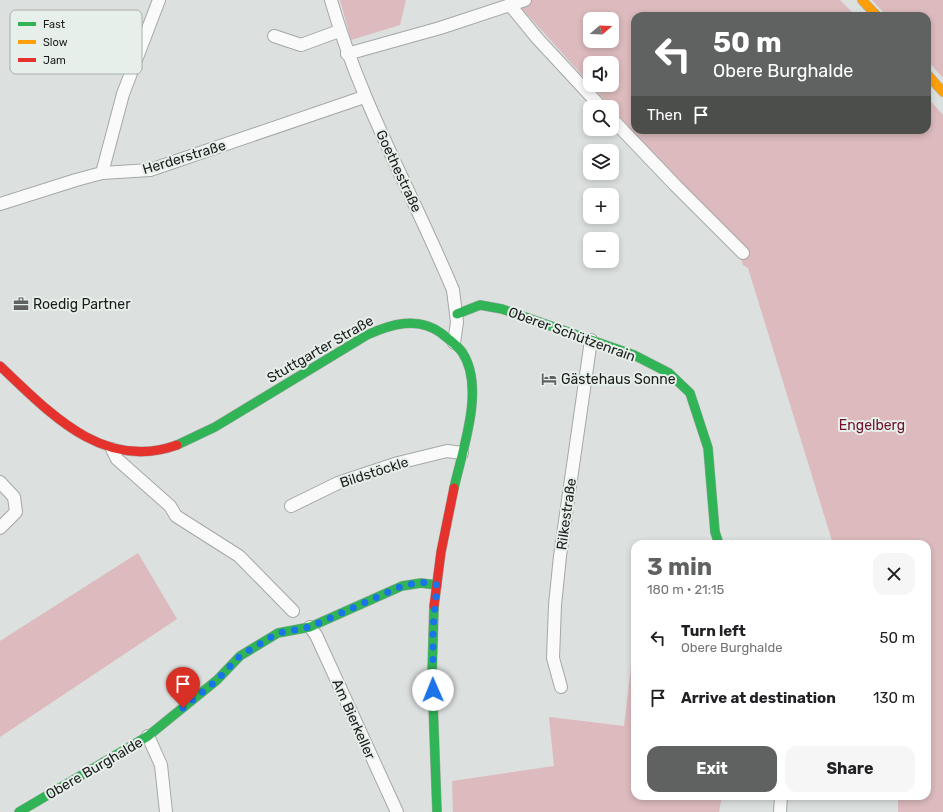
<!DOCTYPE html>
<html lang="en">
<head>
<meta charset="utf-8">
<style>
  body { margin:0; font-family:Rubik,sans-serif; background:#f6f6f6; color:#202124; height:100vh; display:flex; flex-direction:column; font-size:15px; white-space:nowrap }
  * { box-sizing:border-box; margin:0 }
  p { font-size:13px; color:#757577 }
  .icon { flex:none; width:22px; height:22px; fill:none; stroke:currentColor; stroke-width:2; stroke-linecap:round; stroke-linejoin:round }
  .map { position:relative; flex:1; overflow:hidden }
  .details { position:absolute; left:631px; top:540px; width:300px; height:260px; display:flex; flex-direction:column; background:#fff; border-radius:12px; box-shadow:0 2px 6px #0003 }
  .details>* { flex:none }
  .top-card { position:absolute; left:631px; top:12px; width:300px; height:122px; border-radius:12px; box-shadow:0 2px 6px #0003; background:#5f6260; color:#fff; overflow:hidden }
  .needle { width:26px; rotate:71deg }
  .fabs { position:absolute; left:583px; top:12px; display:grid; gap:8px }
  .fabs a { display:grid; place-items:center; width:36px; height:36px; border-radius:8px; background:#fff; box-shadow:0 2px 6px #0003; font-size:20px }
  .pin { position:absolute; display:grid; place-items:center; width:34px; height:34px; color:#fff; margin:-41px -17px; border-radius:50% 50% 50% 0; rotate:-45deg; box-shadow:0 0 4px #0007 }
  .pin .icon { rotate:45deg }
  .me { position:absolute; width:44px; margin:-22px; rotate:359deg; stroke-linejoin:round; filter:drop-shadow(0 0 3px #0008) }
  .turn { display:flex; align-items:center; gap:14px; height:84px; padding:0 16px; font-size:18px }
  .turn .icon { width:52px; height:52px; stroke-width:2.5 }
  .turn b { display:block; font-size:28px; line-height:34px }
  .then { display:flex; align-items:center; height:38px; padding:0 16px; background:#0003; gap:8px; font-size:15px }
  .round { display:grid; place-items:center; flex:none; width:42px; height:42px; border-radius:12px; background:#f6f6f6 }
  .head { display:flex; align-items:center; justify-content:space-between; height:68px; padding:0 16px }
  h1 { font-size:24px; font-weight:700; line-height:30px; color:#5f6260 }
  .cta { display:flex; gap:8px; margin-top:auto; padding:8px 16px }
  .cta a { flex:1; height:46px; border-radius:12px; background:#5f6260; color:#fff; font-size:16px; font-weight:700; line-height:46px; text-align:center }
  .cta a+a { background:#f6f6f6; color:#202124 }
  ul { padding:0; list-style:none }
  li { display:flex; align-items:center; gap:12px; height:60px; padding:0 16px }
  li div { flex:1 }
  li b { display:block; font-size:15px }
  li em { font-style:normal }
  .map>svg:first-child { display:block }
</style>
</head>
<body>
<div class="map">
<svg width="943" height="812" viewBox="0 0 943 812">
  <rect width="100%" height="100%" fill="#dce0de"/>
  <!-- green -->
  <g fill="#dcbabd" fill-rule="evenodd">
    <path d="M 340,0 L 406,0 L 400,25 L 351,40 Z"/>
    <path d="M 525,0 L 840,0 L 856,16 L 635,16 L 635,130 L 927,130 L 927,97 L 943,115 L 943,812 L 898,812 L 898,796 L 927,796 L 927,544 L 833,544 L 748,268 L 743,265 L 738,248 L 591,85 L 612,85 L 612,63 L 590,63 L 590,84 L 517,3 ZM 590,19 L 612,19 L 612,41 L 590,41 Z"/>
    <path d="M 872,0 L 943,0 L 943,78 L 927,60 L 927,16 L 887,16 Z"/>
    <path d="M 138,553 L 177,619 L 0,737 L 0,641 Z"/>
    <path d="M 635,632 L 635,796 L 722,796 L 719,812 L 453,812 L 452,781 L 554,766 L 549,717 L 624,726 Z"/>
  </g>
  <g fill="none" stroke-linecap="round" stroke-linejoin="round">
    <!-- street casing -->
    <g stroke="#a4a8a6" stroke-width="14">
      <g id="street">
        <path d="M 331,0 C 360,102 412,192 453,290 L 457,322 L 454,343"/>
        <path d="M 510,5 L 537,38 L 601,107"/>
        <path d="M 274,36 L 301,45 L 339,31"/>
        <path d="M 347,54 L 440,28 L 525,0"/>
        <path d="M 612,119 L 676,186 L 743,253"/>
        <path d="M 102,173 L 123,94 L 159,0"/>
        <path d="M 0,204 L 76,180 L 102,173 L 150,170 L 364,97"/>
        <path d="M 112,449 L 117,459 L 170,506 L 176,516 L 239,556 L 293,611"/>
        <path d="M 0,482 L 14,497 L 16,512 L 0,528"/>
        <path d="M 291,506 L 338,483 L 398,463 L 447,451 L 462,453"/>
        <path d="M 310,627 L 316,635 L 397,812"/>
        <path d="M 561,687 L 553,658 L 555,605 L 560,556 L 591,340"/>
        <path d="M 148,736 L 161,765 L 166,812"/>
        <path d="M 780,812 L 781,796"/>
      </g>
    </g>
    <!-- fast casing -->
    <g stroke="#a4a8a6" stroke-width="10">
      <g id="fast">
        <path d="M 457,314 L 480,305 L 502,309 L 634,355 L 669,373 L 690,393 L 708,448 L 715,532 L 719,544"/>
        <path d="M 177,445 L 215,427 L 367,335 C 391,324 418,316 441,333 C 448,339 456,344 462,352 C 486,387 462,451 454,488"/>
        <path d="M 434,606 L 432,675 L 437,812"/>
        <path d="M 19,812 L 148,736 L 217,680 L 240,656 L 278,633 L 310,627 L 402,586 L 421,583 L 437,585"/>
      </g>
    </g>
    <!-- slow casing -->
    <g stroke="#a4a8a6" stroke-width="10">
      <g id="slow">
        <path d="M 862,0 L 877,16"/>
        <path d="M 927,74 L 943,92"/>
      </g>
    </g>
    <!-- jam casing -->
    <g stroke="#a4a8a6" stroke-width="10">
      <g id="jam">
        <path d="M 0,366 C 49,412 103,472 177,445"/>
        <path d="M 434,606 L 441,552 L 454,488"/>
      </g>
    </g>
    <!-- street -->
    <use href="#street" stroke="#fafafa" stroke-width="12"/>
    <!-- fast -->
    <use href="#fast" stroke="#30b455" stroke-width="9"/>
    <!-- slow -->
    <use href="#slow" stroke="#ff9f0a" stroke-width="9"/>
    <!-- jam -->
    <use href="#jam" stroke="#e5322d" stroke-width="9"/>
  </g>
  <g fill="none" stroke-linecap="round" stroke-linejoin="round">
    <!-- route -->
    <path stroke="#1a73e8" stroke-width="7" stroke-dasharray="0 12.6" d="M 183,708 L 217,680 L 240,656 L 278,633 L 310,627 L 402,586 L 421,582 L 437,585 L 433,628 L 433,690"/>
  </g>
  <!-- icons -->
  <defs>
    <g id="office-bare" transform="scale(1.2)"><path d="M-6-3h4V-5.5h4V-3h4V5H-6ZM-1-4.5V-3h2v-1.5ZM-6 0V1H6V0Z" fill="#5f6260" stroke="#e7efea" stroke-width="2.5" paint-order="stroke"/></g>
    <g id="hotel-bare" transform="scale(1.2)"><path d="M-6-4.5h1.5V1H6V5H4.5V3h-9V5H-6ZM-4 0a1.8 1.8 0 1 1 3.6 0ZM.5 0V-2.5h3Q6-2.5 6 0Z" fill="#5f6260" stroke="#e7efea" stroke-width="2.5" paint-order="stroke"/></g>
  </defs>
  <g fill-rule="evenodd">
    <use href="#office-bare" x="21" y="304"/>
    <use href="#hotel-bare" x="549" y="379"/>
  </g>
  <g text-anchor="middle" stroke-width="4" stroke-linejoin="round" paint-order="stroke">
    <!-- street labels -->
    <g font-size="14" fill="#1b1e1c" stroke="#e7efea">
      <text transform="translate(184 157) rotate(-17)" y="5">Herderstraße</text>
      <text transform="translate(399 171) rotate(65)" y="5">Goethestraße</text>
      <text transform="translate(572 334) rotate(20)" y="5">Oberer Schützenrain</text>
      <text transform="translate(320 349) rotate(-30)" y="5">Stuttgarter Straße</text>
      <text transform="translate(374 472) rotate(-18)" y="5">Bildstöckle</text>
      <text transform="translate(566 514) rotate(-82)" y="5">Rilkestraße</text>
      <text transform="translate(354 719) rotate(66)" y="5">Am Bierkeller</text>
      <text transform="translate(94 768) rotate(-30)" y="5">Obere Burghalde</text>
    </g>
    <!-- poi labels -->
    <g font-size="14" fill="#1b1e1c" stroke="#e7efea" text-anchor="start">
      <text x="33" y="309">Roedig Partner</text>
      <text x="561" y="384">Gästehaus Sonne</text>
    </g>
    <!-- park labels -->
    <g font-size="14" fill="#73102c" stroke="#e7efea">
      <text x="872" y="430">Engelberg</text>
    </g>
  </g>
  <!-- legend -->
  <rect x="10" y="10" width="132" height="64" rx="6" fill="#e7efea" stroke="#aab0ac" stroke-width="1"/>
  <rect x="18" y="22" width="18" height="4" fill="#30b455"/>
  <rect x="18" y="40" width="18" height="4" fill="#ff9f0a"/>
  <rect x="18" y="58" width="18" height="4" fill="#e5322d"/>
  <g font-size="11" fill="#1b1e1c">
    <text x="43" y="28">Fast</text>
    <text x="43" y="46">Slow</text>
    <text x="43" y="64">Jam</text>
  </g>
</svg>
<div class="fabs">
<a><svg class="needle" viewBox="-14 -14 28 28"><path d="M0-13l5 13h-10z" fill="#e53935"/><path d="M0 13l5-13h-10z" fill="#757577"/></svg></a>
<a><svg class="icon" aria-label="sound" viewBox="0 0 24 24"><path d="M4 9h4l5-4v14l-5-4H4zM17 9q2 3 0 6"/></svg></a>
<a><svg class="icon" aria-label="search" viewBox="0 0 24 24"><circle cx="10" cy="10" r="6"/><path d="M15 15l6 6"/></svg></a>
<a><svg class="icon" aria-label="layers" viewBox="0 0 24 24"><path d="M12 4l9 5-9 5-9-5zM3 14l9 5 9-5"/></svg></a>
<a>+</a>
<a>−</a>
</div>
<div class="pin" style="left:183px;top:708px;background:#d93025"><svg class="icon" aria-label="arrive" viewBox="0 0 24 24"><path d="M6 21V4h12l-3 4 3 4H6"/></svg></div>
<svg class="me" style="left:433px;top:690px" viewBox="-20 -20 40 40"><circle r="19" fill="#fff"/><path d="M0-13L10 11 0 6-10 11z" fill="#1a73e8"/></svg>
<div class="top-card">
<div class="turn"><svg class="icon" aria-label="left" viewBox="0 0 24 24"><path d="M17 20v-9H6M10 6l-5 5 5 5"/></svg><div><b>50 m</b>Obere Burghalde</div></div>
<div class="then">Then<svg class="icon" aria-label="arrive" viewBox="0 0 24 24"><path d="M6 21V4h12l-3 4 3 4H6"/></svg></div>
</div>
<section class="details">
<div class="head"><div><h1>3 min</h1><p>180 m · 21:15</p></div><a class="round"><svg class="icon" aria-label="close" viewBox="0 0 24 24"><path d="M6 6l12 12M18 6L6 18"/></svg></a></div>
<ul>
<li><svg class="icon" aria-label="left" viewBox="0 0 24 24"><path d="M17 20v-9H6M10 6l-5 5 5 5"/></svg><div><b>Turn left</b><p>Obere Burghalde</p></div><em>50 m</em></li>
<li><svg class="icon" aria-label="arrive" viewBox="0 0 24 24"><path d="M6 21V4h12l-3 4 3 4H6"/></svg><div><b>Arrive at destination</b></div><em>130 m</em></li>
</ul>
<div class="cta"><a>Exit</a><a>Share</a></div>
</section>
</div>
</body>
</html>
